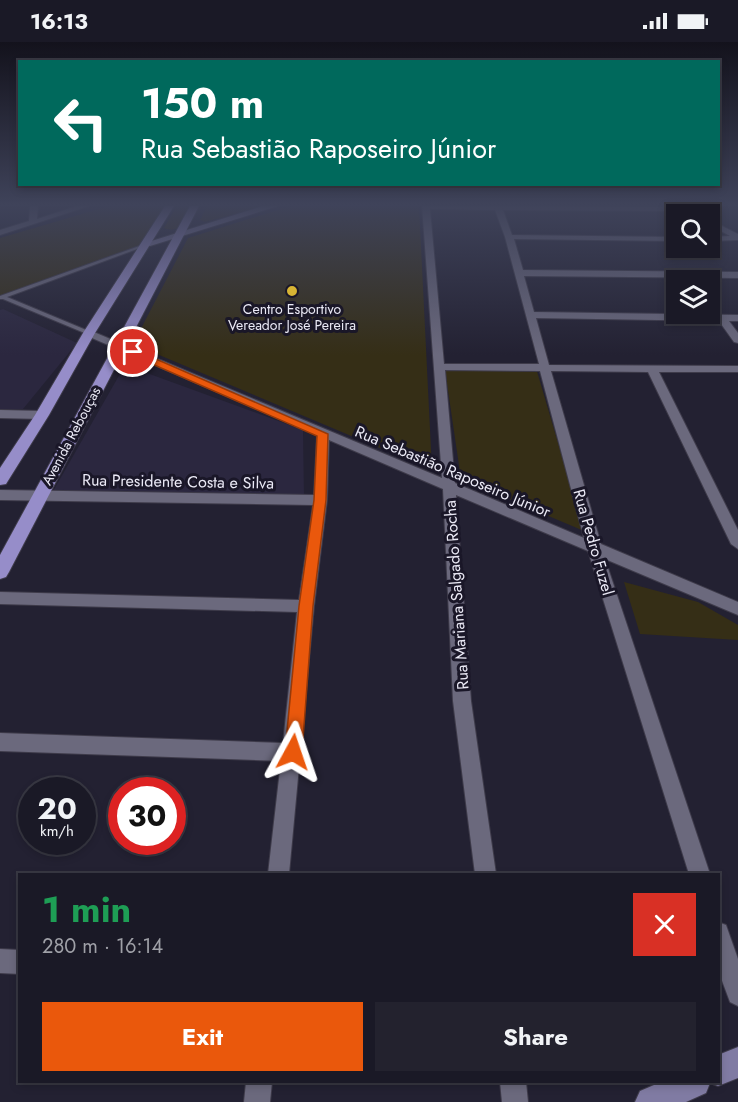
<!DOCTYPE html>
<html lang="en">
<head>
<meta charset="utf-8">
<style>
  body { margin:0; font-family:Jost,sans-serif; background:#23222e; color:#f1f3f6; height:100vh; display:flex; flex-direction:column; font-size:22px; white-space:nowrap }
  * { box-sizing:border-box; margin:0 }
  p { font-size:20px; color:#9fa0a7 }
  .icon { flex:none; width:33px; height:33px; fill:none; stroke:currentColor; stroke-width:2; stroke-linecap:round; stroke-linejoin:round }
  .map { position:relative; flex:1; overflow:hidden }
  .details { position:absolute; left:18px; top:831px; width:702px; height:210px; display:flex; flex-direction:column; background:#1a1926; border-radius:0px; box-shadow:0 3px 9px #0003,0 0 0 2px #383843 }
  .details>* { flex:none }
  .hud { position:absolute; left:18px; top:18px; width:702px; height:126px; border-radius:0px; box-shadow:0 3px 9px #0003,0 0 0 2px #383843; background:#00695c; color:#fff; overflow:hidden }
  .fabs { position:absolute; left:666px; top:162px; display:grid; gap:12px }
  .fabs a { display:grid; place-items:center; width:54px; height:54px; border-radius:0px; background:#1a1926; box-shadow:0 3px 9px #0003,0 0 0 2px #383843; font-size:30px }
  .speed { position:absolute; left:18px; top:735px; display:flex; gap:12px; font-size:30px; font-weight:700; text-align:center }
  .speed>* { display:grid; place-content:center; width:78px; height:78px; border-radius:50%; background:#1a1926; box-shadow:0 3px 9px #0003,0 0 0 2px #383843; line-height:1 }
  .speed small { font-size:15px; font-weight:400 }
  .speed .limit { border:9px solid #d22; background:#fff; color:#111 }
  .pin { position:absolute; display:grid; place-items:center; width:51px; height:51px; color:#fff; margin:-26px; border:3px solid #fff; border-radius:50%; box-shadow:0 2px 6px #0007 }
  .me { position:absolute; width:66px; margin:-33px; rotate:5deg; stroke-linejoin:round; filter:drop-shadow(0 0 4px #0008) }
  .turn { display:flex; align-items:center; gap:21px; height:126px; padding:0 24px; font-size:27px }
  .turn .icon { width:78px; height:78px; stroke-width:2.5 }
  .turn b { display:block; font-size:42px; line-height:51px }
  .round { display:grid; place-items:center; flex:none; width:63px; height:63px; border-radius:0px; background:#23222e }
  .headline { display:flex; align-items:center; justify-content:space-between; height:102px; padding:0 24px }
  h1 { font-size:36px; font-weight:700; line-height:45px; color:#1e9e55 }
  .primary-button { display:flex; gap:12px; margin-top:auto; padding:12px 24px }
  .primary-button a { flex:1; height:69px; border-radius:0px; background:#ea580c; color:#fff; font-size:24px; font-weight:700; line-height:69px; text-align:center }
  .primary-button a+a { background:#23222e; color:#f1f3f6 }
  .status { display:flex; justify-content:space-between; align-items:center; height:42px; padding:0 30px; background:#1a1926; direction:ltr }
  .status svg { height:16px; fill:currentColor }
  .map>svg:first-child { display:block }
</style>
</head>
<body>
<div class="status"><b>16:13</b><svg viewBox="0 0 49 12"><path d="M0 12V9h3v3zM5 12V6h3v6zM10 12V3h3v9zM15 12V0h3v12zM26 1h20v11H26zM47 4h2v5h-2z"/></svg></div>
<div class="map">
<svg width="738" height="1060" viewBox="0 0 738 1060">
  <rect width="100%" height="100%" fill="#232132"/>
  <!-- built -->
  <g fill="#2b273f">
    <path d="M 3,267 L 77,301 L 23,367 L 0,367 L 0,268 Z"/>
    <path d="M 125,323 L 303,388 L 304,456 L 52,451 Z"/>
  </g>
  <!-- green -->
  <g fill="#352e16">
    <path d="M 109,164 L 168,164 L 142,205 L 0,256 L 0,196 Z"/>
    <path d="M 177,164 L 191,164 C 184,177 180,193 164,186 Z"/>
    <path d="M 207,164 L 264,164 L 205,180 L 200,178 Z"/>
    <path d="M 291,164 L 419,164 L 432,428 L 133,302 L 188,196 Z"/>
    <path d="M 536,326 L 584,489 L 461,437 L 445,328 Z"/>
    <path d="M 624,540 L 698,560 L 738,583 L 738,598 L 640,592 Z"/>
  </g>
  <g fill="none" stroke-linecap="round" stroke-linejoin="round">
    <!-- lane casing -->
    <g stroke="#3e3b4a" stroke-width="2">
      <path id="lane" d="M 145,202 L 148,203 L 7,255 L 91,290 L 91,292 L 87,292 L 3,257 L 0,257 L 0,254 Z"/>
    </g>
    <!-- street casing -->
    <g stroke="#3e3b4a" stroke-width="2">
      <g id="street">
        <path d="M 30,164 L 38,164 L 37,177 L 77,164 L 89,164 L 0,193 L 0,188 L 29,179 Z"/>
        <path d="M 422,164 L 683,165 L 687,167 L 686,169 L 503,168 L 512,193 L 676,195 L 676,199 L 514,197 L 523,228 L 738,230 L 738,236 L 524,234 L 534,270 L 738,273 L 738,279 L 729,279 L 738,291 L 738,301 L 734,300 L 719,279 L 536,276 L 549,323 L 738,324 L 738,330 L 659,330 L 738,488 L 738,507 L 731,502 L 648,330 L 551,329 L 601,502 L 738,560 L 738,573 L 605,517 L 710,832 L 689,832 L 588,509 L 456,453 L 471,659 L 496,832 L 475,832 L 453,659 L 443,447 L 329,398 L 327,458 L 314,564 L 289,832 L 268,832 L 281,719 L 0,709 L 0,691 L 283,701 L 297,570 L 0,562 L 0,550 L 299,558 L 313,463 L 0,458 L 0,448 L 314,453 L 317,393 L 85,293 L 85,289 L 89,288 L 442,436 ZM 430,167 L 495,168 L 505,195 L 539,322 L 444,322 ZM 445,328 L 540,329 L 584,496 L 455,441 Z"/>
        <path d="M 710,178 L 738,192 L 738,198 L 710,199 L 710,195 L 730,194 L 710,183 Z"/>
        <path d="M 0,368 L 42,369 L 48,373 L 42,377 L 0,376 Z"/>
        <path d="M 718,880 L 726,883 L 738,917 L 738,964 L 730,960 L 718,928 Z"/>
        <path d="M 0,907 L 20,908 L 20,932 L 0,931 Z"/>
        <path d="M 246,1040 L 272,1040 L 270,1060 L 244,1060 Z"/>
        <path d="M 500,1040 L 526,1040 L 528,1060 L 502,1060 Z"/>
      </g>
    </g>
    <!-- secondary casing -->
    <g stroke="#3e3b4a" stroke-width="2">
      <g id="secondary">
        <path d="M 263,164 L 278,164 L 150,204 L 142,202 Z"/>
        <path d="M 738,1005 L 738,1036 L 718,1044 L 710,1041 L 706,1051 L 686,1060 L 635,1060 L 640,1049 L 661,1040 L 718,1040 L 718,1013 Z"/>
      </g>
    </g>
    <!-- primary casing -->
    <g stroke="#3e3b4a" stroke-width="2">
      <g id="primary">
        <path d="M 165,164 L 174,164 L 95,291 L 49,373 L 6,442 L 0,443 L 0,426 L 35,373 L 83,291 Z"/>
        <path d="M 190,164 L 199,164 L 9,530 L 6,535 L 0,537 L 0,513 Z"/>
      </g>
    </g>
    <!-- lane -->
    <use href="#lane" fill="#6b697d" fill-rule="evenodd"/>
    <!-- street -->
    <use href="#street" fill="#6b697d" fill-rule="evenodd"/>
    <!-- secondary -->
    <use href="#secondary" fill="#807ba3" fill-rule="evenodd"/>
    <!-- primary -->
    <use href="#primary" fill="#968dc9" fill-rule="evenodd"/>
  </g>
  <!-- sky -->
  <linearGradient id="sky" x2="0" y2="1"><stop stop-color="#13121c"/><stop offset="0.52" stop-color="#3f435a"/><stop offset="1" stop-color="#3f435a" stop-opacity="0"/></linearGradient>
  <rect width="738" height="313" fill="url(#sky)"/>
  <!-- route -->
  <path fill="#ea580c" stroke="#983908" stroke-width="1.5" d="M 133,307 L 328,392 L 326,458 L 313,564 L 302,710 L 299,716 L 293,718 L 287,716 L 285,710 L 299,564 L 314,458 L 317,394 L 129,312 L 128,310 Z"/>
  <!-- markers -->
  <circle fill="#d7b434" stroke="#1a1728" stroke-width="2" cx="292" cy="249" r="6"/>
  <g text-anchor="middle" stroke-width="6" stroke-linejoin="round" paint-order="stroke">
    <!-- far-poi labels -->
    <g font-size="14" fill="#ebeaf6" stroke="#1a1728">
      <text x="292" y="272">Centro Esportivo<tspan x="292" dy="16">Vereador José Pereira</tspan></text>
    </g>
    <!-- far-street labels -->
    <g font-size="14" fill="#ebeaf6" stroke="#1a1728">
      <text transform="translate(71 394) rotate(-62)" y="5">Avenida Rebouças</text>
    </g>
    <!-- street labels -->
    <g font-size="16" fill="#ebeaf6" stroke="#1a1728">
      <text transform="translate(453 429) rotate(23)" y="6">Rua Sebastião Raposeiro Júnior</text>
      <text transform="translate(178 439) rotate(1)" y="6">Rua Presidente Costa e Silva</text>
      <text transform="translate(594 500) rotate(74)" y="6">Rua Pedro Fuzel</text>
      <text transform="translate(456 553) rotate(-94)" y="6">Rua Mariana Salgado Rocha</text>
    </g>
  </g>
</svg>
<div class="fabs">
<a><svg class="icon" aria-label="search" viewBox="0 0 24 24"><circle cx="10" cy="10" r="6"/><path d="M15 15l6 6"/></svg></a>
<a><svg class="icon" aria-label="layers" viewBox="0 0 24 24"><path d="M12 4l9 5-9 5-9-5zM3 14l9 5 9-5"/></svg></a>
</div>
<div class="speed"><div>20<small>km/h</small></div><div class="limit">30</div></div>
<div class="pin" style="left:133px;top:310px;background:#d93025"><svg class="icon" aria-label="arrive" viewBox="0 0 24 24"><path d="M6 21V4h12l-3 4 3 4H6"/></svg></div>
<svg class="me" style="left:293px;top:710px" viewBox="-20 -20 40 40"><path d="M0-17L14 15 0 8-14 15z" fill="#ea580c" stroke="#fff" stroke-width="4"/></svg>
<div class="hud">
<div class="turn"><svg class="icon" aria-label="left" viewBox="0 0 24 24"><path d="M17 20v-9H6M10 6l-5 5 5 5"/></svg><div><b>150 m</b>Rua Sebastião Raposeiro Júnior</div></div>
</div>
<section class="details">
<div class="headline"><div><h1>1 min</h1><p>280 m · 16:14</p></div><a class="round" style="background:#d93025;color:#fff"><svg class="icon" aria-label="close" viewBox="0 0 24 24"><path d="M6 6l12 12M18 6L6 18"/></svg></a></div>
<div class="primary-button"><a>Exit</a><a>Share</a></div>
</section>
</div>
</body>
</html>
